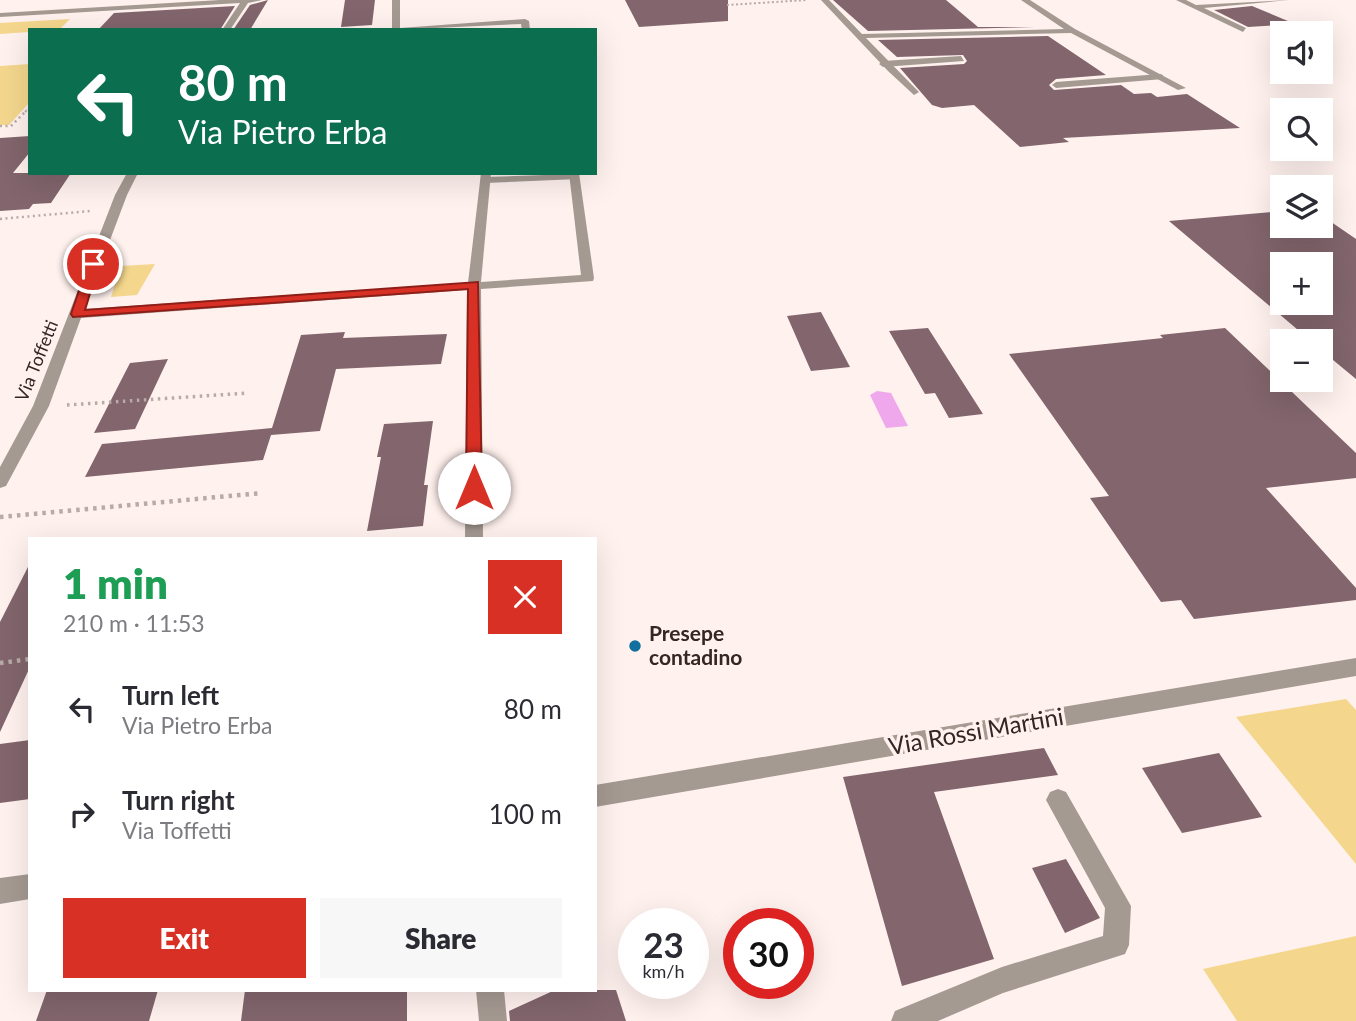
<!DOCTYPE html>
<html lang="en">
<head>
<meta charset="utf-8">
<style>
  body { margin:0; font-family:Lato,sans-serif; background:#f7f7f7; color:#2b2b33; height:100vh; display:flex; flex-direction:column; font-size:26px; white-space:nowrap }
  * { box-sizing:border-box; margin:0 }
  p { font-size:23px; color:#7c7c81 }
  .icon { flex:none; width:38px; height:38px; fill:none; stroke:currentColor; stroke-width:2; stroke-linecap:round; stroke-linejoin:round }
  .map { position:relative; flex:1; overflow:hidden }
  .panel { position:absolute; left:28px; top:537px; width:569px; height:455px; display:flex; flex-direction:column; background:#fff; border-radius:0px; box-shadow:0 7px 28px #0002 }
  .panel>* { flex:none }
  .hud { position:absolute; left:28px; top:28px; width:569px; height:147px; border-radius:0px; box-shadow:0 7px 28px #0002; background:#0b6e4f; color:#fff; overflow:hidden }
  .fabs { position:absolute; left:1270px; top:21px; display:grid; gap:14px }
  .fabs a { display:grid; place-items:center; width:63px; height:63px; border-radius:0px; background:#fff; box-shadow:0 7px 28px #0002; font-size:35px }
  .speed { position:absolute; left:618px; top:908px; display:flex; gap:14px; font-size:35px; font-weight:700; text-align:center }
  .speed>* { display:grid; place-content:center; width:91px; height:91px; border-radius:50%; background:#fff; box-shadow:0 7px 28px #0002; line-height:1 }
  .speed small { font-size:18px; font-weight:400 }
  .speed .limit { border:10px solid #d22; background:#fff; color:#111 }
  .pin { position:absolute; display:grid; place-items:center; width:60px; height:60px; color:#fff; margin:-30px; border:4px solid #fff; border-radius:50%; box-shadow:0 2px 7px #0007 }
  .me { position:absolute; width:77px; margin:-38px; rotate:0deg; stroke-linejoin:round; filter:drop-shadow(0 0 5px #0008) }
  .turn { display:flex; align-items:center; gap:24px; height:147px; padding:0 35px; font-size:32px }
  .turn .icon { width:91px; height:91px; stroke-width:2.5 }
  .turn b { display:block; font-size:49px; line-height:60px }
  .round { display:grid; place-items:center; flex:none; width:74px; height:74px; border-radius:0px; background:#f7f7f7 }
  .summary { display:flex; align-items:center; justify-content:space-between; height:119px; padding:0 35px }
  h1 { font-size:42px; font-weight:800; line-height:52px; color:#1e9e55 }
  .button { display:flex; gap:14px; margin-top:auto; padding:14px 35px }
  .button a { flex:1; height:80px; border-radius:0px; background:#d93025; color:#fff; font-size:28px; font-weight:800; line-height:80px; text-align:center }
  .button a+a { background:#f7f7f7; color:#2b2b33 }
  ul { padding:0; list-style:none }
  li { display:flex; align-items:center; gap:21px; height:105px; padding:0 35px }
  li div { flex:1 }
  li b { display:block; font-size:26px }
  li em { font-style:normal }
  .map>svg:first-child { display:block }
</style>
</head>
<body>
<div class="map">
<svg width="1356" height="1021" viewBox="0 0 1356 1021">
  <rect width="100%" height="100%" fill="#fff1ee"/>
  <!-- green -->
  <g fill="#f4d78d">
    <path d="M 70,19 L 59,30 L 0,34 L 0,23 Z"/>
    <path d="M 30,64 L 30,102 L 9,125 L 0,125 L 0,66 Z"/>
    <path d="M 155,264 L 137,295 L 111,297 L 121,266 Z"/>
    <path d="M 1346,699 L 1356,710 L 1356,864 L 1236,717 Z"/>
    <path d="M 1356,936 L 1356,1021 L 1237,1021 L 1203,969 Z"/>
  </g>
  <!-- water -->
  <path fill="#efa8eb" d="M 877,391 L 891,393 L 908,426 L 886,428 L 870,395 Z"/>
  <!-- building -->
  <g fill="#82656d" fill-rule="evenodd">
    <path d="M 268,0 L 250,30 L 233,30 L 250,5 Z"/>
    <path d="M 345,0 L 375,0 L 372,25 L 341,27 Z"/>
    <path d="M 625,0 L 728,0 L 728,21 L 639,27 Z"/>
    <path d="M 833,0 L 946,0 L 978,27 L 1035,27 L 868,31 Z"/>
    <path d="M 235,6 L 220,30 L 98,30 L 114,13 Z"/>
    <path d="M 1252,6 L 1295,24 L 1248,27 L 1214,10 Z"/>
    <path d="M 1048,36 L 1106,75 L 1056,79 L 1049,85 L 1054,90 L 1121,85 L 1134,94 L 1151,93 L 1157,97 L 1187,94 L 1240,128 L 1063,138 L 1069,142 L 1020,147 L 974,105 L 942,108 L 932,105 L 900,68 L 964,64 L 967,61 L 963,55 L 897,57 L 878,40 Z"/>
    <path d="M 30,136 L 30,152 L 13,173 L 71,173 L 51,203 L 33,204 L 29,209 L 0,211 L 0,138 Z"/>
    <path d="M 1283,211 L 1283,226 L 1321,226 L 1321,215 L 1356,239 L 1356,379 L 1321,350 L 1321,341 L 1311,341 L 1169,221 ZM 1283,264 L 1321,264 L 1321,303 L 1283,303 Z"/>
    <path d="M 821,312 L 850,367 L 811,371 L 787,316 Z"/>
    <path d="M 928,328 L 983,414 L 949,418 L 935,393 L 925,394 L 889,331 Z"/>
    <path d="M 1225,328 L 1356,453 L 1356,478 L 1266,488 L 1356,588 L 1356,600 L 1194,619 L 1181,600 L 1161,602 L 1090,498 L 1109,496 L 1009,354 L 1163,338 L 1160,335 Z"/>
    <path d="M 345,332 L 343,338 L 447,334 L 441,364 L 336,369 L 320,431 L 271,435 L 263,460 L 85,477 L 102,444 L 272,428 L 301,335 Z"/>
    <path d="M 168,359 L 135,429 L 94,433 L 130,363 Z"/>
    <path d="M 433,421 L 424,485 L 428,485 L 423,526 L 367,531 L 381,457 L 377,457 L 384,424 Z"/>
    <path d="M 30,563 L 30,667 L 0,732 L 0,622 Z"/>
    <path d="M 30,740 L 30,799 L 0,803 L 0,744 Z"/>
    <path d="M 1044,748 L 1058,775 L 934,792 L 994,959 L 902,986 L 843,777 Z"/>
    <path d="M 1219,753 L 1262,817 L 1182,833 L 1142,768 Z"/>
    <path d="M 1066,859 L 1100,918 L 1065,933 L 1032,868 Z"/>
    <path d="M 47,990 L 158,990 L 149,1021 L 36,1021 Z"/>
    <path d="M 245,990 L 407,990 L 407,1021 L 241,1021 Z"/>
    <path d="M 555,990 L 616,990 L 626,1021 L 510,1021 L 509,1011 Z"/>
  </g>
  <g fill="none" stroke-linecap="round" stroke-linejoin="round">
    <!-- path-far3 -->
    <g stroke="#b7aaa7" stroke-width="2" stroke-dasharray="2 2.5" stroke-linecap="butt">
      <path d="M 727,5 L 807,0"/>
      <path d="M 25,112 L 30,107"/>
    </g>
    <!-- path-far2 -->
    <g stroke="#b7aaa7" stroke-width="2.5" stroke-dasharray="2 3.5" stroke-linecap="butt">
      <path d="M 0,126 L 11,126 L 27,110"/>
      <path d="M 0,219 L 90,211"/>
    </g>
    <!-- path-far1 -->
    <path stroke="#b7aaa7" stroke-width="3.5" stroke-dasharray="2.5 4.5" stroke-linecap="butt" d="M 67,405 L 248,393"/>
    <!-- path -->
    <g stroke="#b7aaa7" stroke-width="4.5" stroke-dasharray="3.5 5" stroke-linecap="butt">
      <path d="M 0,517 L 262,493"/>
      <path d="M 0,663 L 30,659"/>
    </g>
    <!-- service -->
    <g fill="#a59a92" fill-rule="evenodd">
      <path d="M 961,56 L 964,61 L 883,67 L 879,64 L 883,61 Z"/>
      <path d="M 1160,74 L 1163,75 L 1163,79 L 1056,88 L 1052,85 L 1056,82 Z"/>
      <path d="M 574,174 L 579,177 L 578,179 L 485,183 L 480,180 L 485,177 Z"/>
    </g>
    <!-- minor -->
    <g fill="#a59a92" fill-rule="evenodd">
      <path d="M 220,0 L 262,0 L 248,3 L 230,30 L 222,30 L 240,3 L 0,17 L 0,13 Z"/>
      <path d="M 392,0 L 400,0 L 400,28 L 525,19 L 529,21 L 530,30 L 522,30 L 521,24 L 392,30 Z"/>
      <path d="M 821,0 L 829,0 L 862,34 L 1064,29 L 1021,0 L 1030,0 L 1075,29 L 1186,88 L 1178,90 L 1071,33 L 866,38 L 917,90 L 919,92 L 914,95 L 888,71 Z"/>
      <path d="M 1176,0 L 1186,0 L 1196,5 L 1290,0 L 1204,8 L 1246,28 L 1243,32 Z"/>
      <path d="M 127,173 L 138,173 L 127,195 L 84,309 L 468,283 L 481,173 L 491,173 L 481,282 L 581,275 L 569,173 L 579,173 L 594,278 L 593,281 L 481,289 L 483,539 L 465,539 L 467,290 L 81,318 L 49,406 L 6,486 L 0,488 L 0,467 L 33,406 L 115,195 Z"/>
      <path d="M 1356,658 L 1356,676 L 595,807 L 595,785 Z"/>
      <path d="M 1058,789 L 1066,792 L 1131,906 L 1129,945 L 1125,954 L 1003,993 L 938,1021 L 891,1021 L 895,1011 L 1002,967 L 1103,936 L 1105,908 L 1046,800 L 1050,792 Z"/>
      <path d="M 30,874 L 30,899 L 0,904 L 0,878 Z"/>
      <path d="M 476,990 L 504,990 L 507,1021 L 479,1021 Z"/>
    </g>
  </g>
  <!-- route -->
  <path fill="#d93025" stroke="#8d1f18" stroke-width="2" d="M 93,261 L 99,264 L 85,310 L 478,282 L 482,488 L 480,492 L 474,494 L 466,488 L 468,289 L 73,317 L 71,314 L 88,264 Z"/>
  <!-- markers -->
  <circle fill="#12709e" stroke="#fff1ee" stroke-width="2.5" cx="635" cy="646" r="7"/>
  <g text-anchor="middle" stroke-width="7" stroke-linejoin="round" paint-order="stroke">
    <!-- far-street labels -->
    <g font-size="18" fill="#332624" stroke="#fff1ee">
      <text transform="translate(37 361) rotate(-68)" y="6">Via Toffetti</text>
    </g>
    <!-- poi labels -->
    <g font-size="21" font-weight="bold" fill="#332624" stroke="#fff1ee" text-anchor="start">
      <text x="649" y="641">Presepe<tspan x="649" dy="24">contadino</tspan></text>
    </g>
    <!-- near-street labels -->
    <g font-size="24" fill="#332624" stroke="#fff1ee">
      <text transform="translate(976 732) rotate(-10)" y="8">Via Rossi Martini</text>
    </g>
  </g>
</svg>
<div class="fabs">
<a><svg class="icon" aria-label="sound" viewBox="0 0 24 24"><path d="M4 9h4l5-4v14l-5-4H4zM17 9q2 3 0 6"/></svg></a>
<a><svg class="icon" aria-label="search" viewBox="0 0 24 24"><circle cx="10" cy="10" r="6"/><path d="M15 15l6 6"/></svg></a>
<a><svg class="icon" aria-label="layers" viewBox="0 0 24 24"><path d="M12 4l9 5-9 5-9-5zM3 14l9 5 9-5"/></svg></a>
<a>+</a>
<a>−</a>
</div>
<div class="speed"><div>23<small>km/h</small></div><div class="limit">30</div></div>
<div class="pin" style="left:93px;top:264px;background:#d93025"><svg class="icon" aria-label="arrive" viewBox="0 0 24 24"><path d="M6 21V4h12l-3 4 3 4H6"/></svg></div>
<svg class="me" style="left:474px;top:488px" viewBox="-20 -20 40 40"><circle r="19" fill="#fff"/><path d="M0-13L10 11 0 6-10 11z" fill="#d93025"/></svg>
<div class="hud">
<div class="turn"><svg class="icon" aria-label="left" viewBox="0 0 24 24"><path d="M17 20v-9H6M10 6l-5 5 5 5"/></svg><div><b>80 m</b>Via Pietro Erba</div></div>
</div>
<section class="panel">
<div class="summary"><div><h1>1 min</h1><p>210 m · 11:53</p></div><a class="round" style="background:#d93025;color:#fff"><svg class="icon" aria-label="close" viewBox="0 0 24 24"><path d="M6 6l12 12M18 6L6 18"/></svg></a></div>
<ul>
<li><svg class="icon" aria-label="left" viewBox="0 0 24 24"><path d="M17 20v-9H6M10 6l-5 5 5 5"/></svg><div><b>Turn left</b><p>Via Pietro Erba</p></div><em>80 m</em></li>
<li><svg class="icon" aria-label="right" viewBox="0 0 24 24"><path d="M7 20v-9h11M14 6l5 5-5 5"/></svg><div><b>Turn right</b><p>Via Toffetti</p></div><em>100 m</em></li>
</ul>
<div class="button"><a>Exit</a><a>Share</a></div>
</section>
</div>
</body>
</html>
